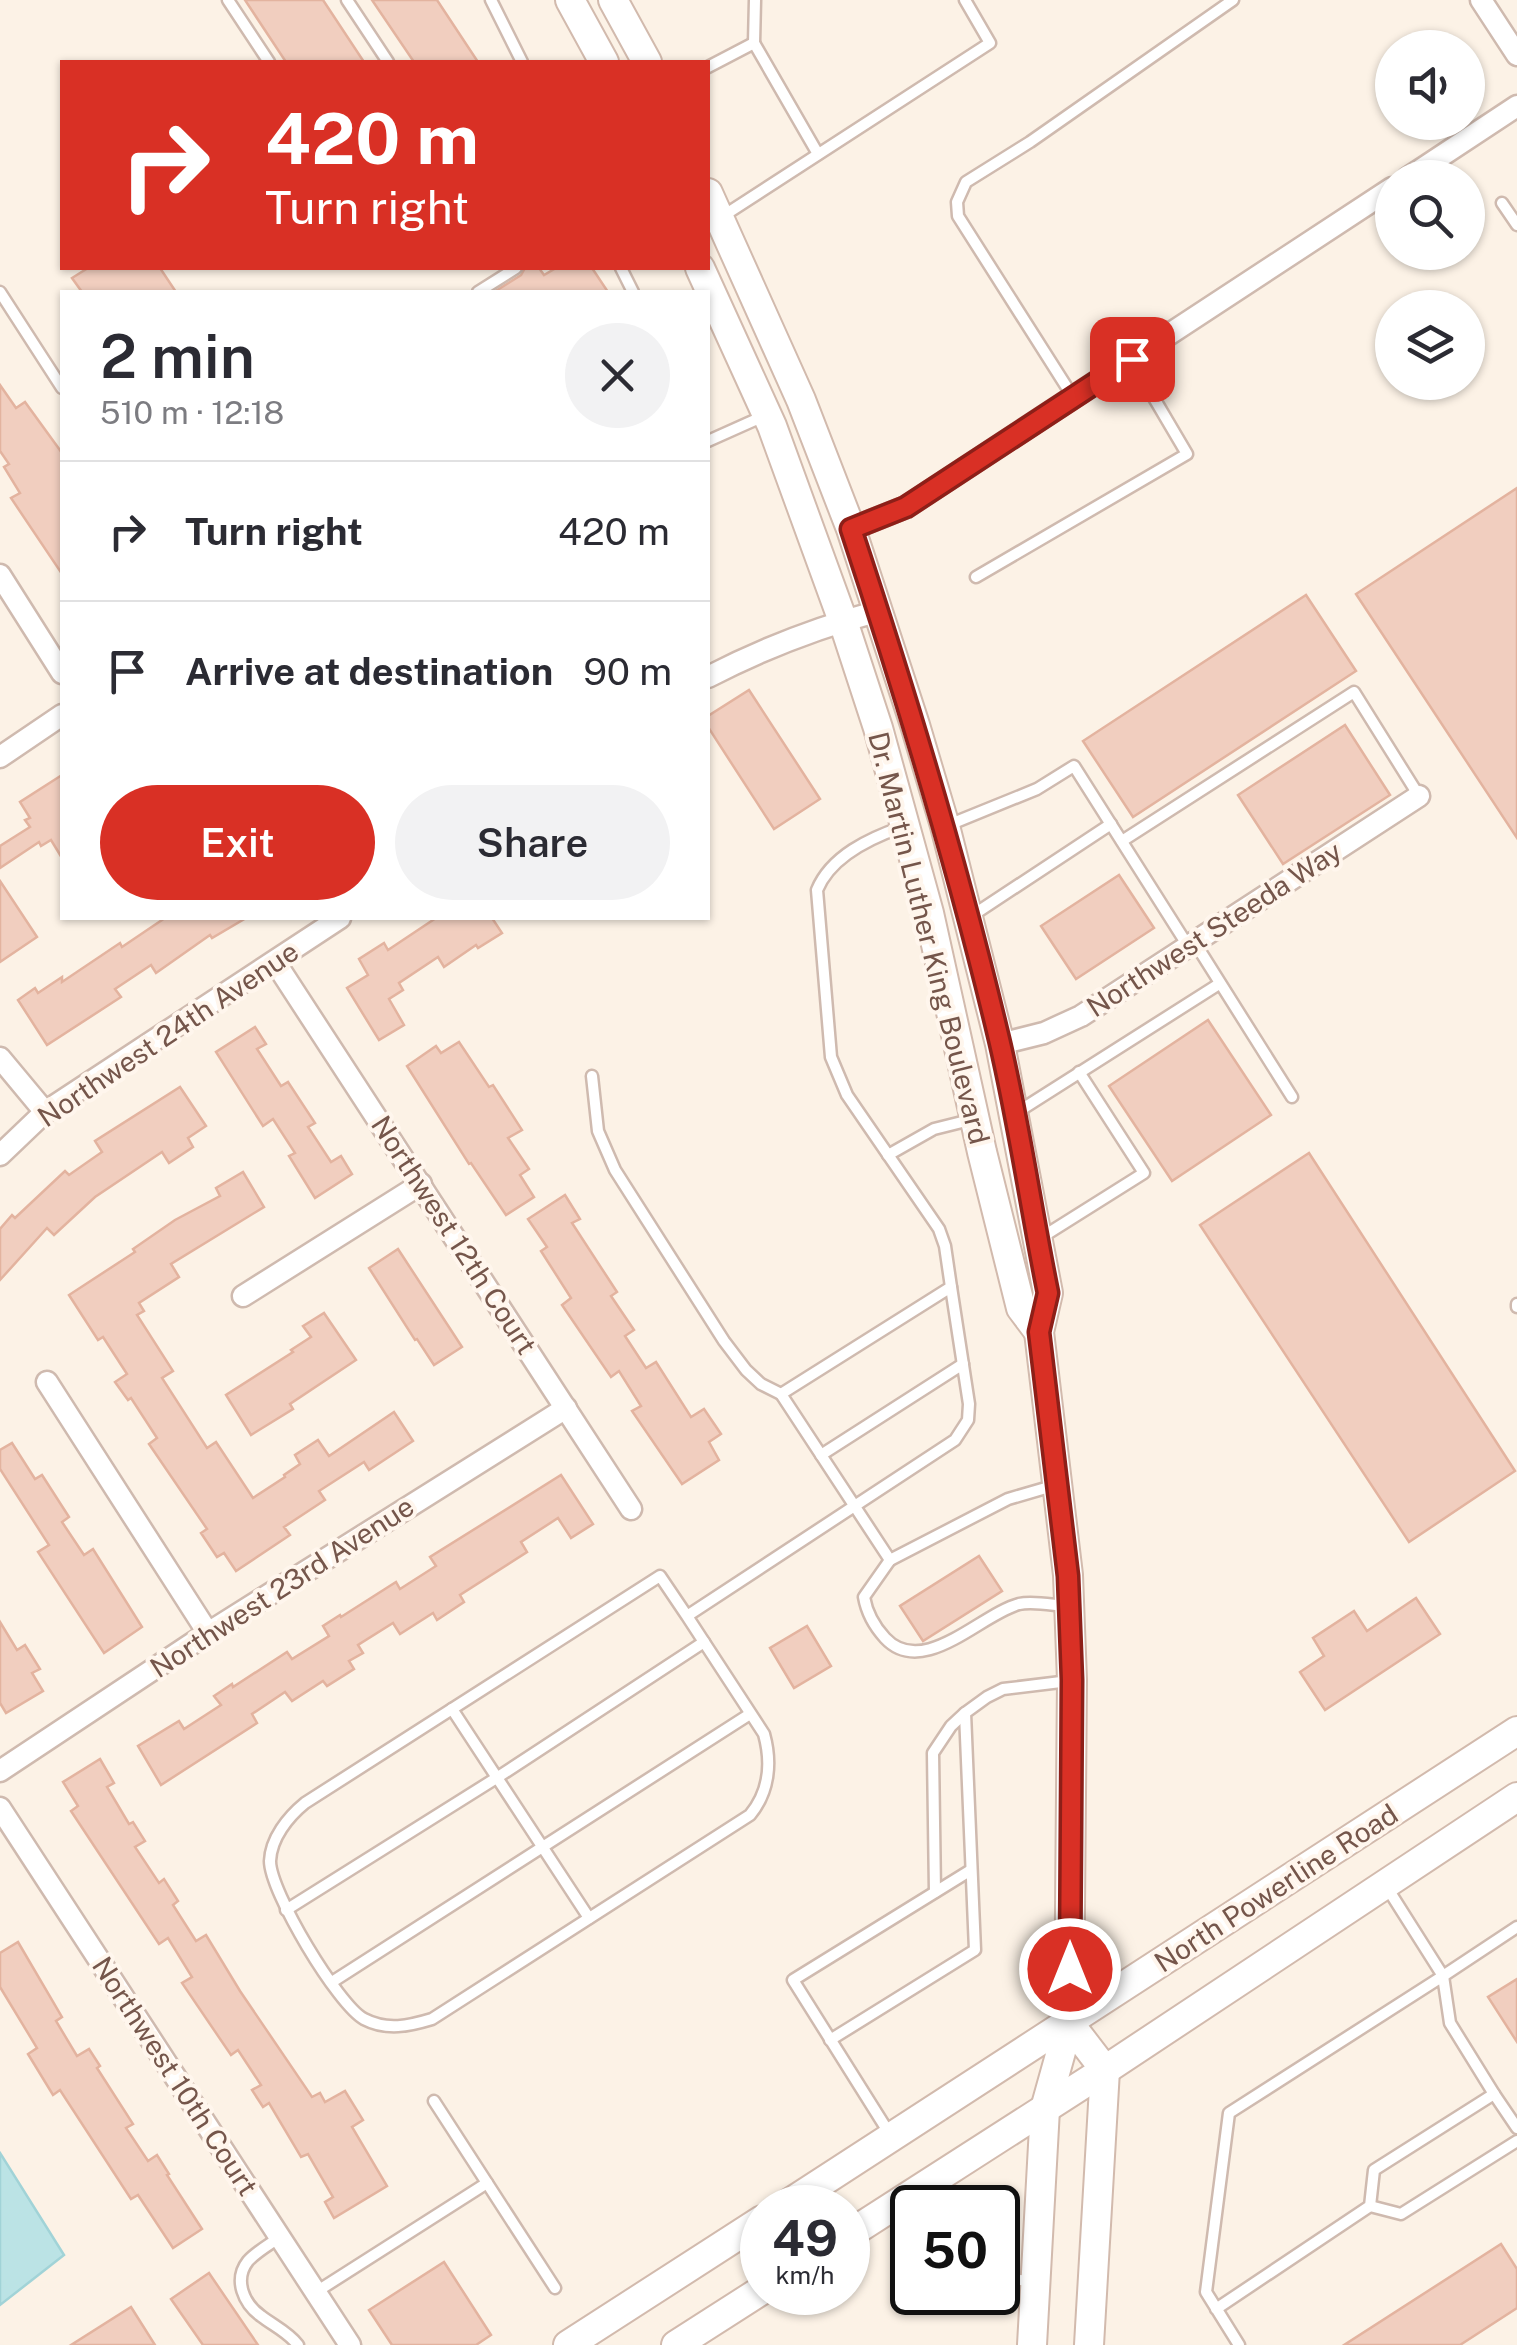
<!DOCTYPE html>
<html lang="en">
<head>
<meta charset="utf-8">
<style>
  body { margin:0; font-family:"Public Sans",sans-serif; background:#f2f2f3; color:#2b2b33; height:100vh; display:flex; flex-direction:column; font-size:38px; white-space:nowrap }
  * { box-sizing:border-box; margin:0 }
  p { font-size:32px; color:#7c7c81 }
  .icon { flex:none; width:55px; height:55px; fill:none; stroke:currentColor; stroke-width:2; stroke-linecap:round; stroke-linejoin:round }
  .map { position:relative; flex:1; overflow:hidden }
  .side { position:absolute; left:60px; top:290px; width:650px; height:630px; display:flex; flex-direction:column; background:#fff; border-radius:0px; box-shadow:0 2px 8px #0004 }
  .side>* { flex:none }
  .banner { position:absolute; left:60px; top:60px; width:650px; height:210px; border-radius:0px; box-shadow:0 2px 8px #0004; background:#d93025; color:#fff; overflow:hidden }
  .controls { position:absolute; left:1375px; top:30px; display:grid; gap:20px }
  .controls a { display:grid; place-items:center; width:110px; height:110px; border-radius:50%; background:#fff; box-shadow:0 2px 8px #0004; font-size:50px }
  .speed { position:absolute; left:740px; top:2185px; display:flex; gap:20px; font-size:50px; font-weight:700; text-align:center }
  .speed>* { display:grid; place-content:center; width:130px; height:130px; border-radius:50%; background:#fff; box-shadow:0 2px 8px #0004; line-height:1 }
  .speed small { font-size:25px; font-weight:400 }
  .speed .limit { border:5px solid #111; border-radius:15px; background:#fff; color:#111 }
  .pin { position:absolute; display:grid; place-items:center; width:85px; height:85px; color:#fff; margin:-42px; border-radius:20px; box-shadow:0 5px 15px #0006 }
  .me { position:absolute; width:110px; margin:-55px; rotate:0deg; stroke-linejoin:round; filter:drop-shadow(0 0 8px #0008) }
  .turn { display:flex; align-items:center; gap:35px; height:210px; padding:0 40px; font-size:45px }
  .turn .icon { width:130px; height:130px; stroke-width:2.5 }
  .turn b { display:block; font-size:70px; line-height:85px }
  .round { display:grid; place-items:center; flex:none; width:105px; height:105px; border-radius:52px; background:#f2f2f3 }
  .overview { display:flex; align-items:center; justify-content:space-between; height:170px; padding:0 40px }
  h1 { font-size:60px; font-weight:600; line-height:75px }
  .button { display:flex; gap:20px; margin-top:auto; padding:20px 40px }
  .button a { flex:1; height:115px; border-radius:60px; background:#d93025; color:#fff; font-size:40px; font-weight:600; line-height:115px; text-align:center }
  .button a+a { background:#f2f2f3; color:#2b2b33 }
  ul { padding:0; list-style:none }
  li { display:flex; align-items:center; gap:30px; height:140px; padding:0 40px; border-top:2px solid #e1e1e2 }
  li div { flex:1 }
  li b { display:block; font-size:38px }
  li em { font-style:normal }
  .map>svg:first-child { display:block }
</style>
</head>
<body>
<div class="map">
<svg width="1517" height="2345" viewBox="0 0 1517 2345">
  <rect width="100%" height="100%" fill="#fcf2e6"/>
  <!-- water -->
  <path fill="#bbe3e5" stroke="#a1d3d7" stroke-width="2.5" d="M 0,2153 L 64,2255 L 0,2305 Z"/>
  <!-- building -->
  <g fill="#f1cebf" stroke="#e3b39f" stroke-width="2.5">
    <path d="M 245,0 L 323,0 L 364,62 L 286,62 Z"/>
    <path d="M 372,0 L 437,0 L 478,62 L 414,62 Z"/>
    <path d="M 88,268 L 160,268 L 176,292 L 82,292 L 72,278 Z"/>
    <path d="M 525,268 L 539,268 L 544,275 L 556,268 L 592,268 L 608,292 L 494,292 L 521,275 Z"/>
    <path d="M 0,385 L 16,408 L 25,402 L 62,453 L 62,574 L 11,498 L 20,493 L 4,467 L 9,464 L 0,451 Z"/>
    <path d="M 1517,488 L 1517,838 L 1356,594 Z"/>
    <path d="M 1306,595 L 1356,671 L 1133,817 L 1083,741 Z"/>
    <path d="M 749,690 L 820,799 L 774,829 L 708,727 L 708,716 Z"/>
    <path d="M 1345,725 L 1390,795 L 1283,864 L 1238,795 Z"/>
    <path d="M 62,775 L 62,858 L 51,840 L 41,846 L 39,842 L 0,868 L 0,846 L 30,827 L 25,820 L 30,818 L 20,802 Z"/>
    <path d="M 1119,875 L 1154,928 L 1076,979 L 1041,926 Z"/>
    <path d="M 0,881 L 37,937 L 0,962 Z"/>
    <path d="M 165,918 L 246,918 L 212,938 L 210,935 L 156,973 L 151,965 L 115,989 L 121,997 L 47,1045 L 18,1000 L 35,988 L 38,993 L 62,977 L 62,982 L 120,943 L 122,947 Z"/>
    <path d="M 436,918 L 492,918 L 502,933 L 478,948 L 476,945 L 444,967 L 438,957 L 399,983 L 403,990 L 389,999 L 404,1025 L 379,1040 L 347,988 L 368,975 L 359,959 L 384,943 L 388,950 Z"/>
    <path d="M 1208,1020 L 1271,1115 L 1172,1181 L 1109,1086 Z"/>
    <path d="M 255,1027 L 266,1044 L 257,1049 L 281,1086 L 288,1082 L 315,1123 L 308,1127 L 331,1162 L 341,1156 L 352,1174 L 315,1198 L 289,1156 L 295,1153 L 273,1119 L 263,1126 L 216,1052 Z"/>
    <path d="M 459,1042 L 489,1087 L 493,1085 L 522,1130 L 508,1138 L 529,1169 L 520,1175 L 534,1197 L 506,1215 L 471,1163 L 469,1164 L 407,1066 L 436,1046 L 441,1053 Z"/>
    <path d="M 180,1087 L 206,1126 L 188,1138 L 193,1147 L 169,1163 L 162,1152 L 95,1197 L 54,1235 L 47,1228 L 0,1280 L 0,1229 L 12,1215 L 15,1218 L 65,1171 L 69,1175 L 102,1152 L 95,1141 Z"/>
    <path d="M 1309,1153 L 1515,1471 L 1409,1542 L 1200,1225 Z"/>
    <path d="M 243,1172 L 264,1207 L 171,1264 L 179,1277 L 139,1303 L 144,1311 L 137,1315 L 173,1371 L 162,1378 L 207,1448 L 216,1442 L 253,1498 L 285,1477 L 284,1475 L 300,1464 L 295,1455 L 318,1440 L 329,1456 L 394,1412 L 413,1441 L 369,1470 L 364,1462 L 319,1491 L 325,1500 L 284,1527 L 290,1535 L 236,1571 L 224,1553 L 217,1557 L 201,1533 L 207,1529 L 149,1444 L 157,1438 L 131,1398 L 128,1400 L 115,1382 L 127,1374 L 103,1337 L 98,1340 L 69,1295 L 135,1252 L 133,1249 L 175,1220 L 220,1196 L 216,1188 Z"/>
    <path d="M 565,1195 L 580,1219 L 572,1223 L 617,1292 L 611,1296 L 634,1330 L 625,1336 L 646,1368 L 656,1362 L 691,1417 L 704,1409 L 721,1434 L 709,1442 L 719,1460 L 682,1484 L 632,1411 L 641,1406 L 619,1371 L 611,1377 L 562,1305 L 571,1298 L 541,1251 L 547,1247 L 528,1219 Z"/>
    <path d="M 398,1249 L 462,1347 L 434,1365 L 417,1339 L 415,1340 L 369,1268 Z"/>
    <path d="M 324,1313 L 356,1360 L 290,1404 L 293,1409 L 251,1435 L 226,1395 L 293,1352 L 291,1350 L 311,1337 L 303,1326 Z"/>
    <path d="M 12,1443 L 35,1479 L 42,1475 L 69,1517 L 62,1522 L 84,1555 L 93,1549 L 142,1627 L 104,1653 L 38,1552 L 49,1545 L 0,1469 L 0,1450 Z"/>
    <path d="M 561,1475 L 593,1524 L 571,1538 L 558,1518 L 521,1542 L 527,1552 L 460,1595 L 464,1602 L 437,1620 L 433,1613 L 400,1634 L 393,1623 L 358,1645 L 363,1653 L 349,1661 L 354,1669 L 327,1686 L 323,1681 L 292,1701 L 285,1692 L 252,1714 L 257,1723 L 161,1785 L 138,1746 L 179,1721 L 184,1729 L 221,1705 L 214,1696 L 232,1684 L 233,1687 L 287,1652 L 292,1659 L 329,1636 L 323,1626 L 340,1615 L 341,1617 L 396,1582 L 400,1589 L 436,1566 L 430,1557 Z"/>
    <path d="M 979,1556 L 1002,1591 L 923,1641 L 900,1606 Z"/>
    <path d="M 1416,1598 L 1440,1634 L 1325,1710 L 1300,1672 L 1324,1656 L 1313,1638 L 1354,1611 L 1367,1631 Z"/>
    <path d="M 0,1622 L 17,1650 L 25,1645 L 40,1669 L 32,1673 L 43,1691 L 6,1713 L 0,1703 Z"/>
    <path d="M 807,1626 L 831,1666 L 794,1688 L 770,1648 Z"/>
    <path d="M 100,1759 L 114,1783 L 107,1787 L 129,1824 L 133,1822 L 145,1841 L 135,1847 L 159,1883 L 164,1879 L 178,1901 L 173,1905 L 196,1941 L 206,1935 L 240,1991 L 312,2097 L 320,2093 L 325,2102 L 345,2091 L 363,2120 L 352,2127 L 387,2186 L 334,2218 L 325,2202 L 333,2197 L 308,2154 L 301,2157 L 269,2103 L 263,2107 L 252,2090 L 261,2085 L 238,2050 L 231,2055 L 182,1983 L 192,1977 L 168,1938 L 159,1944 L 71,1811 L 78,1806 L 63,1782 Z"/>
    <path d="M 18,1942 L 62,2017 L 56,2021 L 77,2056 L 89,2049 L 100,2066 L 97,2068 L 133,2124 L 126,2128 L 148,2161 L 157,2155 L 169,2174 L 167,2175 L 202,2229 L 173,2248 L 138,2195 L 131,2199 L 60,2090 L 53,2095 L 28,2054 L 37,2048 L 0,1987 L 0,1953 Z"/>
    <path d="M 1517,1979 L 1517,2042 L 1488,1997 Z"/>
    <path d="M 1501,2244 L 1517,2269 L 1517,2308 L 1460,2345 L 1344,2345 Z"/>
    <path d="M 444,2262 L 491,2335 L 476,2345 L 392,2345 L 369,2310 Z"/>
    <path d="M 209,2273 L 258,2345 L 203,2345 L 171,2299 Z"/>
    <path d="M 131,2307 L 155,2345 L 71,2345 Z"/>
  </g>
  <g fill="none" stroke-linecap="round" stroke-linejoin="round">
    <!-- lane casing -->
    <g stroke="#cfbaaf" stroke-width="15">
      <g id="lane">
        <path d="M 228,0 L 269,62"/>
        <path d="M 347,0 L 388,62"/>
        <path d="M 491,0 L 522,62"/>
        <path d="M 754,43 L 755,0"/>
        <path d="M 708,67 L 754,43 L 818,154"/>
        <path d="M 1502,203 L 1517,225"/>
        <path d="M 720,218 L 990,43 L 965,0"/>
        <path d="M 621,268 L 633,292"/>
        <path d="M 0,292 L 62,388"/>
        <path d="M 478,292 L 516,268"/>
        <path d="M 1073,397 L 958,216 L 957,202 L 966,182 L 1030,142 L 1233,0"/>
        <path d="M 708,441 L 766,415"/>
        <path d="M 976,577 L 1187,454 L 1131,359"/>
        <path d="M 946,826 L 1037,789 L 1074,766 L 1188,946"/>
        <path d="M 902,827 C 870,838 831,856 817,890 L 831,1057 L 847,1095 L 939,1229 L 945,1246 L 951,1287 L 781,1394 L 890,1560 L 1008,1499 L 1056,1485"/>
        <path d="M 1122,841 L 1354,692 L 1419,796"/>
        <path d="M 970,917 L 1111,824"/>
        <path d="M 1195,943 L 1292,1097"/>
        <path d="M 592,1076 L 598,1131 L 615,1170 L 724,1341 L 746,1370 L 761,1384 L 781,1394"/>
        <path d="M 1016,1113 L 1219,984"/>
        <path d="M 888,1155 L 934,1129 L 974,1119"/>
        <path d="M 1039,1239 L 1144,1173 L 1079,1072"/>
        <path d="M 1517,1304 L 1517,1307"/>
        <path d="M 821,1455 L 963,1364"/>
        <path d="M 890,1560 L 864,1597 C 867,1614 874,1626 885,1638 C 923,1679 981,1614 1019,1604 C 1033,1601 1052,1605 1066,1606"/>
        <path d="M 687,1616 L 764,1734 C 772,1763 769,1792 750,1815 L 432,2019 C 409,2026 387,2031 364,2019 C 338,2005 270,1892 270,1861 C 271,1838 288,1817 305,1803 L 660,1576 L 687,1616 L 955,1440 L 968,1420 L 969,1404 L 951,1287"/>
        <path d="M 452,1709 L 589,1918"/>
        <path d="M 1386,1886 L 1443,1976 L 1517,1927"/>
        <path d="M 935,1892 L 933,1753 L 951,1726 L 965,1713"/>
        <path d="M 286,1910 L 498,1777 L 704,1642"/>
        <path d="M 332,1982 L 750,1714"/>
        <path d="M 830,2040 L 975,1950 L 965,1713 L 987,1697 L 1003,1689 L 1069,1681"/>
        <path d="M 1494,2094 L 1517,2128"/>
        <path d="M 434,2101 L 555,2288"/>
        <path d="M 891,2136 L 793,1980 L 971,1870"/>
        <path d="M 1370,2206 L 1401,2214 L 1517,2141"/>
        <path d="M 280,2237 C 270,2244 256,2252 248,2261 C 233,2280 244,2304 261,2316 C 274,2326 288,2332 298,2345"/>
        <path d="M 998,2274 L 1005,2279 L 1035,2281"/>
        <path d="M 316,2292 L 487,2183"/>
        <path d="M 1216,2309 L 1370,2206 L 1374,2170 L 1494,2094 L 1450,2023 L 1443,1976 L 1229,2113 L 1206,2292 L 1239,2345"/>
      </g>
    </g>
    <!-- street casing -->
    <g stroke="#cfbaaf" stroke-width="25">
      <g id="street">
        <path d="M 1481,0 L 1517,55"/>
        <path d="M 1408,178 L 1517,106"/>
        <path d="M 851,529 L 906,507 L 1392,188"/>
        <path d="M 0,575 L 62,673"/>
        <path d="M 708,677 C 762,649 819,627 879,611"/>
        <path d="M 0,757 L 62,715"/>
        <path d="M 275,962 L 631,1509"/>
        <path d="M 1000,1044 L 1044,1033 L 1081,1016 L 1419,796"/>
        <path d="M 0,1058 L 45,1112"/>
        <path d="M 0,1155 L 45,1112 L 340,918"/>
        <path d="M 243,1296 L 421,1184"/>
        <path d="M 47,1382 L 208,1633"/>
        <path d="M 0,1771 L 208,1633 L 566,1408"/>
        <path d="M 0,1808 L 350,2345"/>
      </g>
    </g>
    <!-- secondary casing -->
    <g stroke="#d2baad" stroke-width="32">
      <g id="secondary">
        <path d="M 570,0 L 604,62"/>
        <path d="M 613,0 L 647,62"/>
        <path d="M 708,193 L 801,400 L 851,529 L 915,725 L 945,826 L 1000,1044 L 1048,1293 L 1039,1332 L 1068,1575 L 1072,1680 L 1069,2023 L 1045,2109 L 1032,2345"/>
        <path d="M 700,268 L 772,426 L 843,621 L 878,728 L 929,913 L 982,1152 L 1021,1308 L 1039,1332"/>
        <path d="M 1069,2023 L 1105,2070 L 1089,2345"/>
        <path d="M 782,2208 L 1517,1731"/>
        <path d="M 848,2235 L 1105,2070 L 1517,1797"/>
        <path d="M 568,2345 L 762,2220"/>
        <path d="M 676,2345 L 762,2290"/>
      </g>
    </g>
    <!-- lane -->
    <use href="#lane" stroke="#fff" stroke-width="10"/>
    <!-- street -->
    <use href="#street" stroke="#fff" stroke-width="20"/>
    <!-- secondary -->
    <use href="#secondary" stroke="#fff" stroke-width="28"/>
  </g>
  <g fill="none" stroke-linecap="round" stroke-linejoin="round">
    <!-- route casing -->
    <g stroke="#8d1f18" stroke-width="25">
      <path id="route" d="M 1070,1969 L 1072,1680 L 1068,1576 L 1039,1332 L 1048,1293 C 1031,1209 1019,1123 999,1039 C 958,866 907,698 851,529 L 906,507 L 1132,359"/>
    </g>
    <!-- route -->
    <use href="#route" stroke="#d93025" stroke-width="18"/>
  </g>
  <g text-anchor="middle" stroke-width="8" stroke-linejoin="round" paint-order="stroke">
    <!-- street labels -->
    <g font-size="28" fill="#75564b" stroke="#fff6ed">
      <text transform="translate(1214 929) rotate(-33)" y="10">Northwest Steeda Way</text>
      <text transform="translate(929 938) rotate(76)" y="10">Dr. Martin Luther King Boulevard</text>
      <text transform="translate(168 1034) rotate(-34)" y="10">Northwest 24th Avenue</text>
      <text transform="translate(454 1235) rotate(57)" y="10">Northwest 12th Court</text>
      <text transform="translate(282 1587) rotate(-33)" y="10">Northwest 23rd Avenue</text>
      <text transform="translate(1276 1888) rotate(-33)" y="10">North Powerline Road</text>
      <text transform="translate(175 2076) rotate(57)" y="10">Northwest 10th Court</text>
    </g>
  </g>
</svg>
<div class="controls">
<a><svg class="icon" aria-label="sound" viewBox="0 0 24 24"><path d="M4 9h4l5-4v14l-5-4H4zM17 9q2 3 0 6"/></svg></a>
<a><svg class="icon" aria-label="search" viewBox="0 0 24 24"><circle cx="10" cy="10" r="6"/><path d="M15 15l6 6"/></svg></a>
<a><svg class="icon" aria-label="layers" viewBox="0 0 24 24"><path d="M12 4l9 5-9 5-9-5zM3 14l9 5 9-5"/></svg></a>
</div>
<div class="speed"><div>49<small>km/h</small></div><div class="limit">50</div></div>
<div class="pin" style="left:1132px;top:359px;background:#d93025"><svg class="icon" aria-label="arrive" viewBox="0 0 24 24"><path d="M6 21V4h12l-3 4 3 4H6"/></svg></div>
<svg class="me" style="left:1070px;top:1969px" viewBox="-20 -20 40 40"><circle r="17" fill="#d93025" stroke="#fff" stroke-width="3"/><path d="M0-11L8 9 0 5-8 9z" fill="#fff"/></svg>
<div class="banner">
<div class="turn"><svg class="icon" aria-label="right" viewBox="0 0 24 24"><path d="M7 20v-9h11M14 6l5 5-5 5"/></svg><div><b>420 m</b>Turn right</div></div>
</div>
<section class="side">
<div class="overview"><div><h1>2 min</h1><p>510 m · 12:18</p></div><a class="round"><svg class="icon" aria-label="close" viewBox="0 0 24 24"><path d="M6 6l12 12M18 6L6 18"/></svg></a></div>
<ul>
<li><svg class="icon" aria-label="right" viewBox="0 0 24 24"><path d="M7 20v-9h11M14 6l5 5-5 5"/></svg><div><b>Turn right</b></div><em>420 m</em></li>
<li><svg class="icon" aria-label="arrive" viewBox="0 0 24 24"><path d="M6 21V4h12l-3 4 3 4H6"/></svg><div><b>Arrive at destination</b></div><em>90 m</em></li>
</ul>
<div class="button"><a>Exit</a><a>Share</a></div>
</section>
</div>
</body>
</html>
